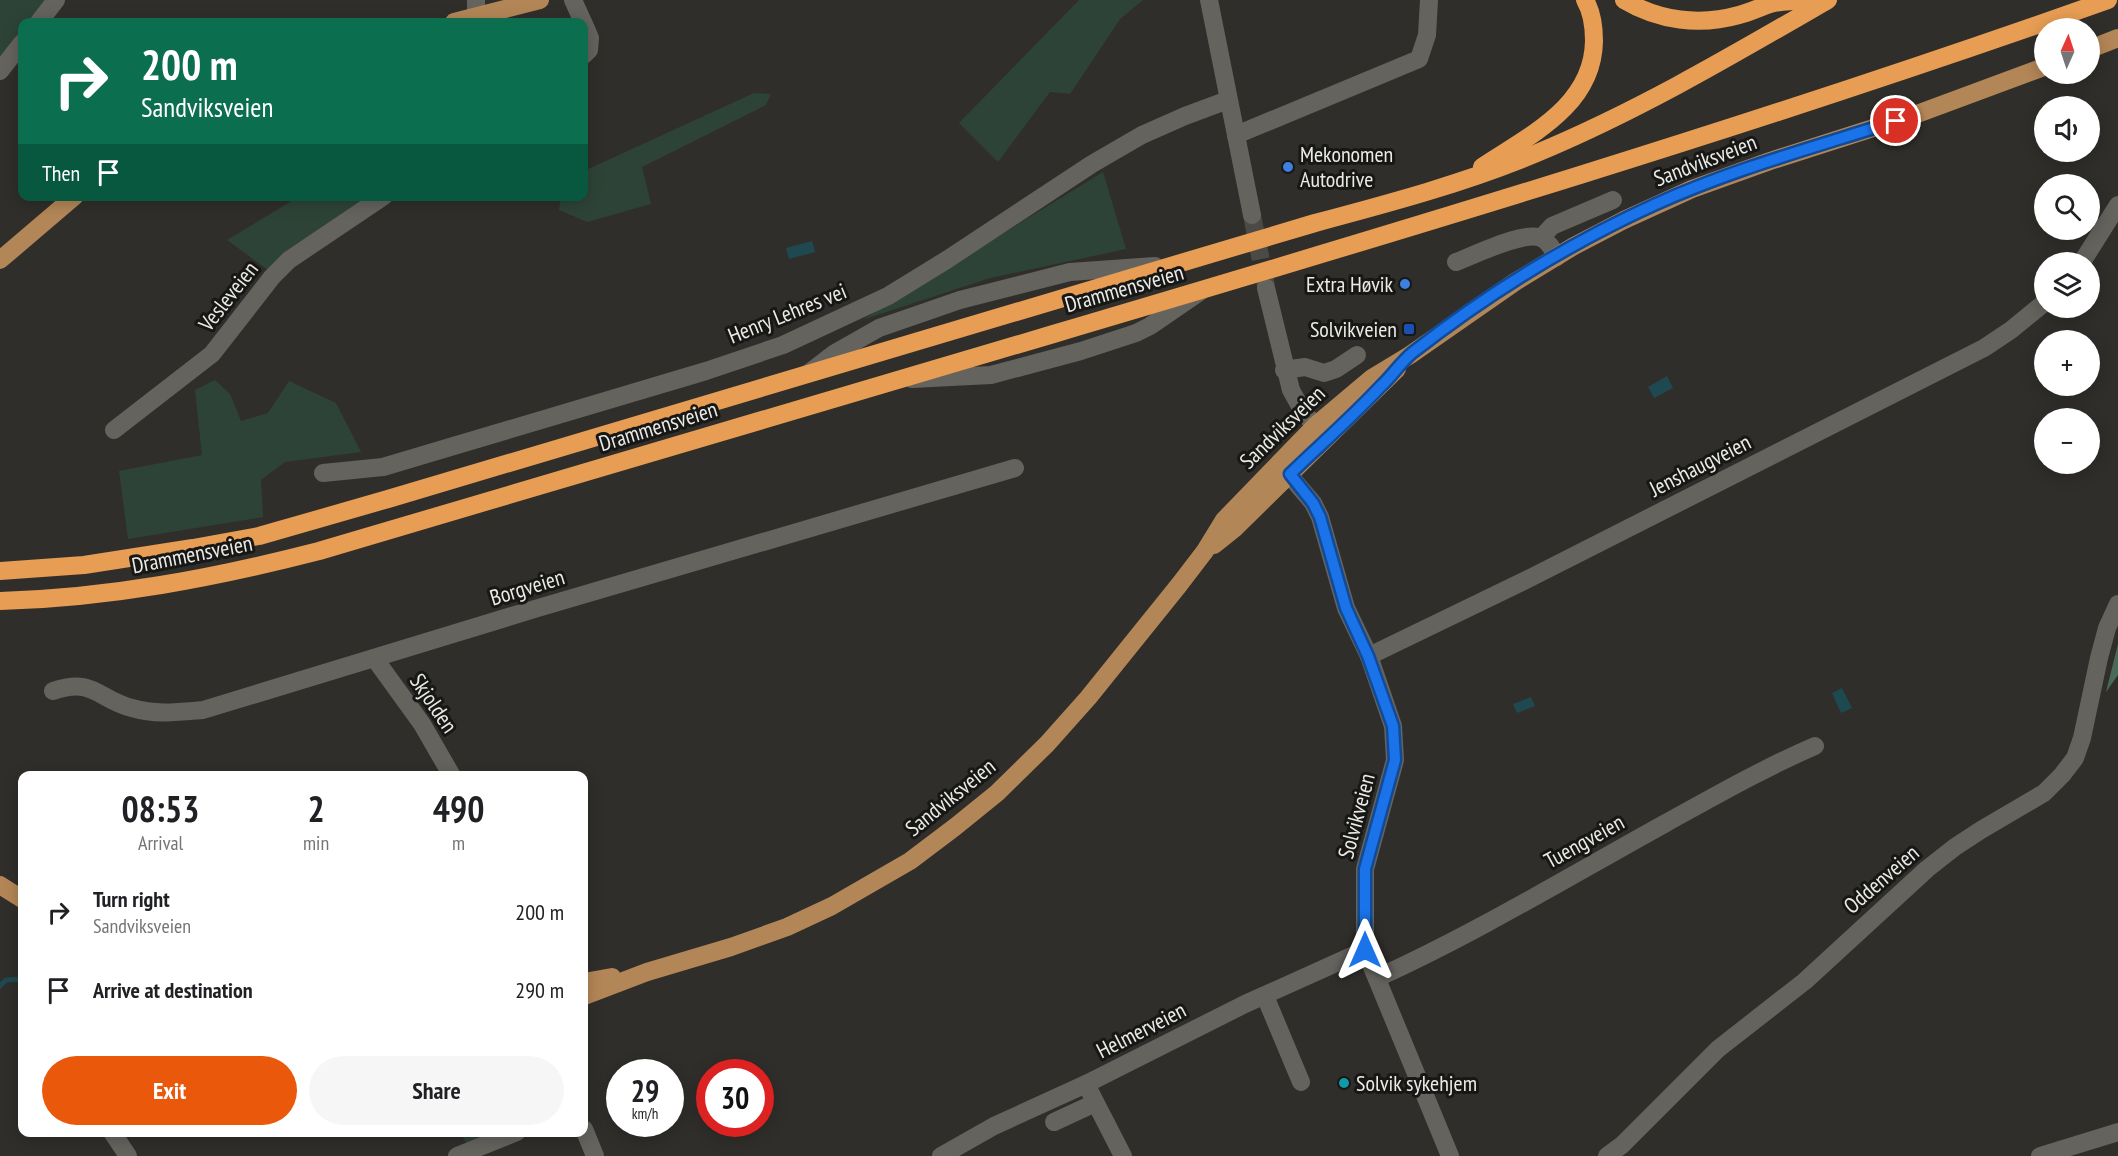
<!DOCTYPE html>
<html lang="en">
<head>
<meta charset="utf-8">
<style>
  body { margin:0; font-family:"PT Sans Narrow",sans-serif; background:#f6f6f6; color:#202124; height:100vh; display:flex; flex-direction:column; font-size:22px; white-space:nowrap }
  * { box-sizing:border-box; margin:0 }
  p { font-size:20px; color:#757577 }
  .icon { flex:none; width:33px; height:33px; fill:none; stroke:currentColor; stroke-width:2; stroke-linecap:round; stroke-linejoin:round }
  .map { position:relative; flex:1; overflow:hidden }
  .drawer { position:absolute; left:18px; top:771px; width:570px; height:366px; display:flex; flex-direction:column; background:#fff; border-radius:12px; box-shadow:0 3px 15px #0003 }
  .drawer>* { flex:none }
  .top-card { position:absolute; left:18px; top:18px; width:570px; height:183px; border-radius:12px; box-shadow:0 3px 15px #0003; background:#0b6e4f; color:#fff; overflow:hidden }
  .needle { width:39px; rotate:3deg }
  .fabs { position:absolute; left:2034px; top:18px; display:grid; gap:12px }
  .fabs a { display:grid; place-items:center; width:66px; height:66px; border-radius:50%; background:#fff; box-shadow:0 3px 15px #0003; font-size:30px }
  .speed { position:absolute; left:606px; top:1059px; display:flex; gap:12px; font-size:30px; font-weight:700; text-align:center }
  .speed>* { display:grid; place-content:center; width:78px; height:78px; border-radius:50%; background:#fff; box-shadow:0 3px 15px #0003; line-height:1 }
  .speed small { font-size:15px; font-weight:400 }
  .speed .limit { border:9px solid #d22; background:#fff; color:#111 }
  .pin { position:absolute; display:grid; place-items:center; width:51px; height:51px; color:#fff; margin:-26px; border:3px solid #fff; border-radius:50%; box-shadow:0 2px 6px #0007 }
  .me { position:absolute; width:66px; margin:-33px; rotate:0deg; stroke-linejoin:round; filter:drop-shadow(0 0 4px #0008) }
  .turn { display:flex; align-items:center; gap:21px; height:126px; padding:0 24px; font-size:27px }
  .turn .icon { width:78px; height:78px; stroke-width:2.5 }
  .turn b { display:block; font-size:42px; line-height:51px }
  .then { display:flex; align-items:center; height:57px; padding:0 24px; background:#0003; gap:12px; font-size:22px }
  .eta { display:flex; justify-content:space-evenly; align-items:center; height:102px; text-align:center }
  .eta b { font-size:36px; font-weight:700; line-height:42px }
  .cta { display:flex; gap:12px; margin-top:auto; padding:12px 24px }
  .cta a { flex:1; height:69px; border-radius:36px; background:#ea580c; color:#fff; font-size:24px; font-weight:700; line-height:69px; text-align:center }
  .cta a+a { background:#f6f6f6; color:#202124 }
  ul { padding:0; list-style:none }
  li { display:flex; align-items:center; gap:18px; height:78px; padding:0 24px }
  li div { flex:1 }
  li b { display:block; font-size:22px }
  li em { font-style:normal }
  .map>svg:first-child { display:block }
</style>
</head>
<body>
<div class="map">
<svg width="2118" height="1156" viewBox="0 0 2118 1156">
  <rect width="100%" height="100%" fill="#302e2a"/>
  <!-- green -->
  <g fill="#2e4337">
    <path d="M 0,0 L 49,0 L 33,22 L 22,22 L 22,38 L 0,64 Z"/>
    <path d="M 1079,0 L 1143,0 L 1120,19 L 1070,94 L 1050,92 L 998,162 L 959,123 Z"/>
    <path d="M 754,93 L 771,94 L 766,105 L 642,167 L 651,204 L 587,222 L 559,210 L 561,197 L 584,196 L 584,171 Z"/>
    <path d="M 1103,172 L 1126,249 L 990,278 L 862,320 Z"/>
    <path d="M 298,197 L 377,197 L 268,270 L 227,240 Z"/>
    <path d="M 215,380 L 230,394 L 241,421 L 268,413 L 289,381 L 336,403 L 361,452 L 285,462 L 261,480 L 263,517 L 128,539 L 119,471 L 202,455 L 195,390 Z"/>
    <path d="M 461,1133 L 491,1133 L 467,1145 Z"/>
  </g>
  <!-- forest -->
  <path fill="#496a58" d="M 2118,644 L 2118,675 L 2106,692 Z"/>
  <!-- water -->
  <g fill="#1f4950">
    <path d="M 812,241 L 815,252 L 789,259 L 786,248 Z"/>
    <path d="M 1667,376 L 1673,388 L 1654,398 L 1648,387 Z"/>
    <path d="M 1842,688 L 1852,708 L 1841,713 L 1832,693 Z"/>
    <path d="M 1531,697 L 1535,706 L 1517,713 L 1513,704 Z"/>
  </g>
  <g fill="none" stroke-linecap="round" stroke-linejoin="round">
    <!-- stream -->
    <path stroke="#1f4950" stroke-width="5" d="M 0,986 L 6,980 L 22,979"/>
    <!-- minor-tunnel -->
    <path stroke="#4c4a46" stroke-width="18" stroke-dasharray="18 9" stroke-linecap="butt" d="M 1252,215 L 1266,286"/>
    <!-- minor -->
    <g stroke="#65635e" stroke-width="18">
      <path d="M 573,0 L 583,22"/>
      <path d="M 1209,0 L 1252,215"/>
      <path d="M 476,17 L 476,0"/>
      <path d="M 39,22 L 56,0"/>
      <path d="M 584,24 L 590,38 L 589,50 L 584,55"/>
      <path d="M 0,71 L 22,43"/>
      <path d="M 1236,135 L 1419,59 L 1427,35 L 1429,0"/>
      <path d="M 1541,238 L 1552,226 L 1613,200"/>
      <path d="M 1456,262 C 1475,255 1524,230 1542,238 C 1549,242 1553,250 1557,257"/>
      <path d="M 2082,262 L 2118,205"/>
      <path d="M 1266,288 L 1291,390 L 1302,410 L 1324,437"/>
      <path d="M 1284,370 L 1305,367 L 1324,373 L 1336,369 L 1357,355"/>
      <path d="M 809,373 L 835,353 L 879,328 L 960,300 L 1070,272 L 1155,266"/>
      <path d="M 912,379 L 991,375 L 1081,351 L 1136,333 L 1150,326 L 1201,291"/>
      <path d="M 114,430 L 212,354 L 272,277 L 289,260 L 384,196"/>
      <path d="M 1280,464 L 1313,503 L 1320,517 L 1346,608 L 1369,656 L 1393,726 L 1395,760 L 1365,869 L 1365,950 L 1450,1156"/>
      <path d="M 323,473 L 383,467 L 706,371 L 783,345 L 888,296 L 948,259 L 1092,164 L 1142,135 L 1185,116 L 1228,100"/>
      <path d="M 1369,656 L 1532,577 L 1984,348 L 2011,330 L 2044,303"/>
      <path d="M 375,659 L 422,724 L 452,776"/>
      <path d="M 53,691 C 94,677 97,699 132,708 C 156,715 179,712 203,710 L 538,608 L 1015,468"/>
      <path d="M 1377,978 C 1476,933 1570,876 1666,823 C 1715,796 1764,768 1815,746"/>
      <path d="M 1265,996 L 1301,1082"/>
      <path d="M 1086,1084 L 1123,1156"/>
      <path d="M 1054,1122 L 1095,1103"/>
      <path d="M 584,1129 L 595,1156"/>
      <path d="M 112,1132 L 128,1156"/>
      <path d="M 457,1156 L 517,1132"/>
      <path d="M 941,1156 L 994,1126 L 1086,1084 L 1245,1004 L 1365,950"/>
      <path d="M 1607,1156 L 1622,1145 L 1718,1049 L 1805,981 L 1927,869 L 1955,847 L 1981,830 L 2044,793 L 2062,775 L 2075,758 L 2082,738 L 2099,658 L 2107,628 L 2118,604"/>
      <path d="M 2040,1156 L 2118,1132"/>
    </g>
    <!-- major -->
    <g stroke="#b38657" stroke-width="18">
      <path d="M 454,22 L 540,0"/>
      <path d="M 2090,49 L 2118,38"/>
      <path d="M 0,260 L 75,196"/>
      <path d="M 1214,545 L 1234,529 L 1397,369"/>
      <path d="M 0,885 L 22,899"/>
      <path d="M 584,982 L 612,977"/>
      <path d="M 584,996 L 647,972 L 731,947 L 787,927 L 832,906 L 910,861 L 955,827 L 997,793 L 1047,744 L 1088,698 L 1179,585 L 1205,551 L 1224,520 L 1315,426 L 1372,378 L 1410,355 L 1515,282 L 1574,246 L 1624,220 L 1692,189 L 1770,161 L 1917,114 L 2044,67"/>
    </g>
    <!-- highway -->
    <g stroke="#e79d53" stroke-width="18">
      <path d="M 1624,0 C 1659,21 1700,26 1739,15 C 1751,12 1762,6 1774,3 C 1790,0 1809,1 1825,0"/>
      <path d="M 1482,167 C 1530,135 1593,106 1594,41 C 1594,27 1592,12 1585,0"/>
      <path d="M 0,571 L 84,565 L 193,548 L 259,536 L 388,499 L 1315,223 C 1390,203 1465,183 1537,153 C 1638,111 1733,55 1828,0"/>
      <path d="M 0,601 C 109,598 214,578 319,551 C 563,481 806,407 1050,335 C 1405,230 1759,124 2108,0"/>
    </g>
  </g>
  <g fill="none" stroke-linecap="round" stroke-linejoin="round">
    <!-- route casing -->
    <g stroke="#114b97" stroke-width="15">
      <path id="route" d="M 1365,950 L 1365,869 L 1395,760 L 1393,726 L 1368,656 L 1346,608 L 1320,517 L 1313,503 L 1290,474 C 1320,445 1352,417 1381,386 C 1392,376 1401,362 1412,353 C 1486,295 1570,243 1656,204 C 1733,169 1815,147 1896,121"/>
    </g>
    <!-- route -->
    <use href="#route" stroke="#1a73e8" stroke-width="10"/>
  </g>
  <!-- markers -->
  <g fill="#3f7fe0" stroke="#171715" stroke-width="2">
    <circle cx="1288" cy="167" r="6"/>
    <circle cx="1405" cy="284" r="6"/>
  </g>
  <rect fill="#1a4fb4" stroke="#171715" stroke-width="2" x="1403" y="323" width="12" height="12" rx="3"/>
  <circle fill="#0f9aa8" stroke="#171715" stroke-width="2" cx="1344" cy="1083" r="6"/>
  <g text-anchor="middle" stroke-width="6" stroke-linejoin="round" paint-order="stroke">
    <!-- poi labels -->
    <g font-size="22" fill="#ebeae7" stroke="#171715" text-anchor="start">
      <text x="1300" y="162">Mekonomen<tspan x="1300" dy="25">Autodrive</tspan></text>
      <text x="1393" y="292" text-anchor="end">Extra Høvik</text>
      <text x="1397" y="337" text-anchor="end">Solvikveien</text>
      <text x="1356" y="1091">Solvik sykehjem</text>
    </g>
    <!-- street labels -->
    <g font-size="22" fill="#ebeae7" stroke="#171715">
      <text transform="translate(1705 160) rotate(-21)" y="8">Sandviksveien</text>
      <text transform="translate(1124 288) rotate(-16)" y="8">Drammensveien</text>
      <text transform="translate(228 296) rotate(-52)" y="8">Vesleveien</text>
      <text transform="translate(787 313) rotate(-22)" y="8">Henry Lehres vei</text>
      <text transform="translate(658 426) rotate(-17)" y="8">Drammensveien</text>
      <text transform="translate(1282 427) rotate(-44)" y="8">Sandviksveien</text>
      <text transform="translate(1700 465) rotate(-27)" y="8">Jenshaugveien</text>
      <text transform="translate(192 554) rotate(-11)" y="8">Drammensveien</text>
      <text transform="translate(527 587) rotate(-17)" y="8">Borgveien</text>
      <text transform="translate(434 703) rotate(56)" y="8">Skjolden</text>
      <text transform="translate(950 797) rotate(-39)" y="8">Sandviksveien</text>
      <text transform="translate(1356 816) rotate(-75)" y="8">Solvikveien</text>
      <text transform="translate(1584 841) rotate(-29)" y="8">Tuengveien</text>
      <text transform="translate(1881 879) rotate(-41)" y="8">Oddenveien</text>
      <text transform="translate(1141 1030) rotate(-27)" y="8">Helmerveien</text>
    </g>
  </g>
</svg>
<div class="fabs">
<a><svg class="needle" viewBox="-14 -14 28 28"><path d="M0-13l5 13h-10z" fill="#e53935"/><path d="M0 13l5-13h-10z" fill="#757577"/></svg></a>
<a><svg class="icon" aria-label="sound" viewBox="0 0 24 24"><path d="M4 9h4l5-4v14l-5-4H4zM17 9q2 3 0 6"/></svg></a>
<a><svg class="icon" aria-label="search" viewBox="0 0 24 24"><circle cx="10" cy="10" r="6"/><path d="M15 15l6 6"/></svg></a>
<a><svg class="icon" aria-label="layers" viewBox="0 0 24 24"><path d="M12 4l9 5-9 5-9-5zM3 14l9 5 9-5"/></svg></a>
<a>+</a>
<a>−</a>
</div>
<div class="speed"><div>29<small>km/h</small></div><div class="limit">30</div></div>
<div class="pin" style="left:1896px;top:121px;background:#d93025"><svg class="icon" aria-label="arrive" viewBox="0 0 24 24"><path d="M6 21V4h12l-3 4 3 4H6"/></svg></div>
<svg class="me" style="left:1365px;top:950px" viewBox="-20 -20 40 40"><path d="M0-17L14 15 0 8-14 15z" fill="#1a73e8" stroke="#fff" stroke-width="4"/></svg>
<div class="top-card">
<div class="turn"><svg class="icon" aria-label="right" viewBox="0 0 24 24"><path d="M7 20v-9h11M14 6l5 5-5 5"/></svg><div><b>200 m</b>Sandviksveien</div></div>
<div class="then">Then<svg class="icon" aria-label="arrive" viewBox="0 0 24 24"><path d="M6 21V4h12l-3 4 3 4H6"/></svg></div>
</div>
<section class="drawer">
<div class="eta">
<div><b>08:53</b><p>Arrival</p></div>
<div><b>2</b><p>min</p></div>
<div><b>490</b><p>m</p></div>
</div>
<ul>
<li><svg class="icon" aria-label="right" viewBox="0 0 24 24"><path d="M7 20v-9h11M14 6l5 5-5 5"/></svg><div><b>Turn right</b><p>Sandviksveien</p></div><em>200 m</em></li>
<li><svg class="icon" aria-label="arrive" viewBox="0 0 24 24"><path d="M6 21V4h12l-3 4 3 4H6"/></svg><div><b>Arrive at destination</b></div><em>290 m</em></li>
</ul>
<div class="cta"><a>Exit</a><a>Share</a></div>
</section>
</div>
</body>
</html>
